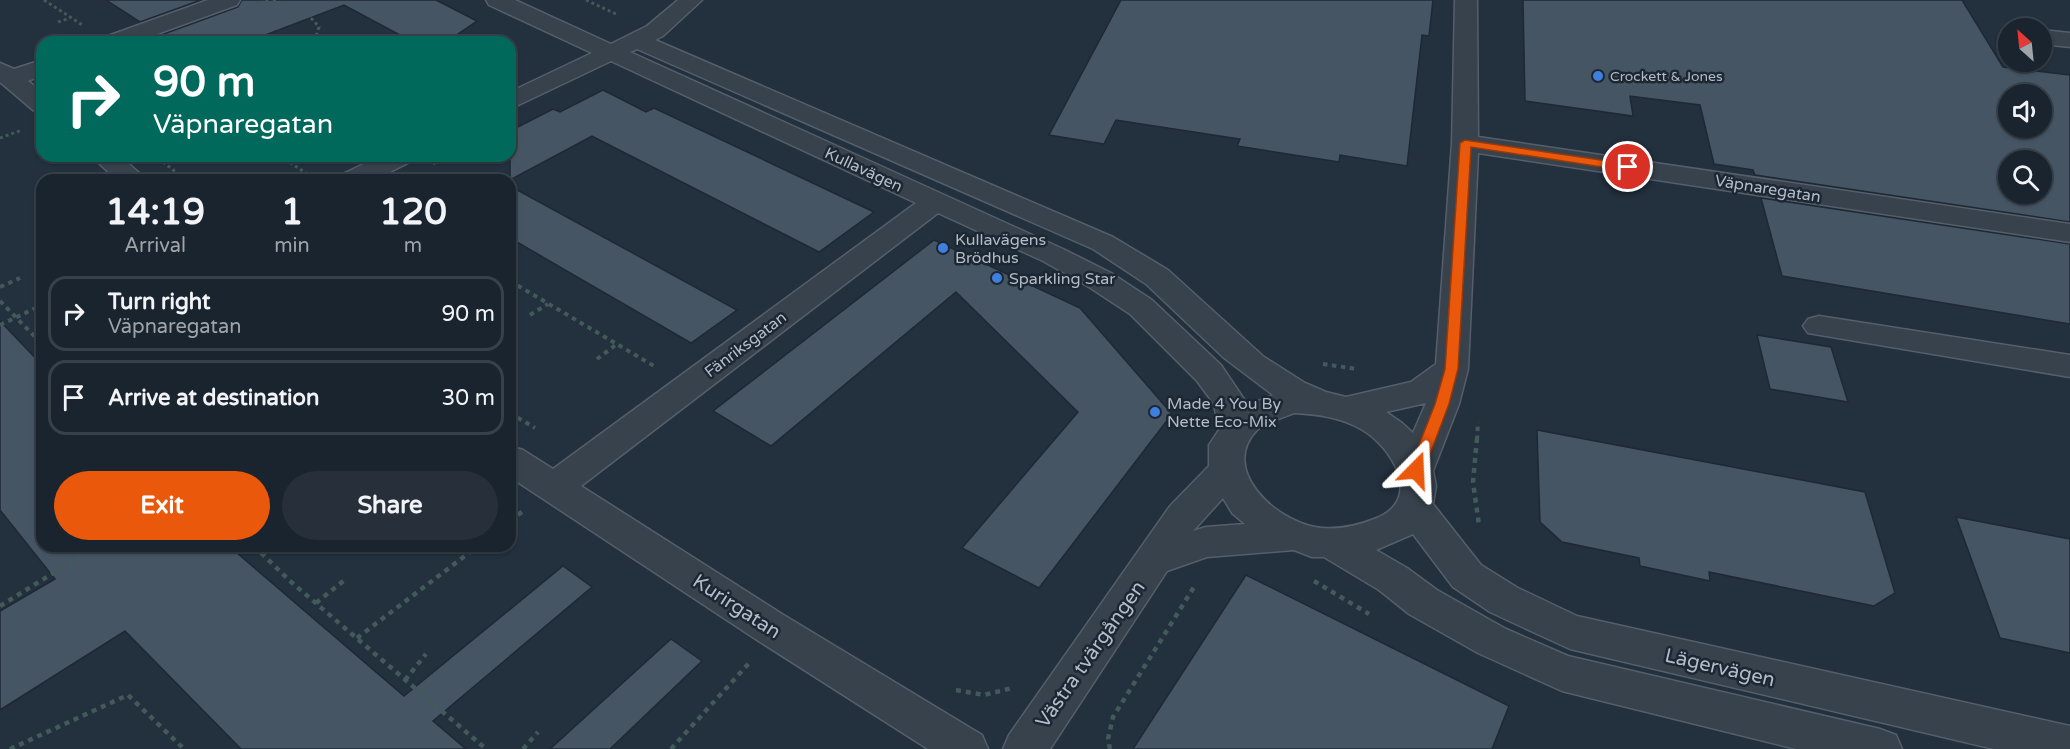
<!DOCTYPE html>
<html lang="en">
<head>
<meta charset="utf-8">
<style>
  body { margin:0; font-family:"Varela Round",sans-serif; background:#27303a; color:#f1f3f6; height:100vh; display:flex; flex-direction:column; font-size:22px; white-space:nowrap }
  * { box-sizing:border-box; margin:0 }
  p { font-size:20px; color:#9fa4aa }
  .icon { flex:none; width:33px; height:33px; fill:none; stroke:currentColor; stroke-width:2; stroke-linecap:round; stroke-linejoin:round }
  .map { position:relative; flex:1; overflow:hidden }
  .details { position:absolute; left:36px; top:174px; width:480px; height:378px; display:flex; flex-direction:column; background:#1a242e; border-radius:18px; box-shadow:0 2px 4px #0004,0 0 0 2px #38414a }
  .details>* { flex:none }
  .hud { position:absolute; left:36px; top:36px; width:480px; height:126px; border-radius:18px; box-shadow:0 2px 4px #0004,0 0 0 2px #38414a; background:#00695c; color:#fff; overflow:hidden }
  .needle { width:39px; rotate:333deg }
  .fabs { position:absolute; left:1998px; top:18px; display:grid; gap:12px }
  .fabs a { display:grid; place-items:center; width:54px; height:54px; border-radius:50%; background:#1a242e; box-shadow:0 2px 4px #0004,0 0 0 2px #38414a; font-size:30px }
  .pin { position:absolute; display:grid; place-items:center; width:51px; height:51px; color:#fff; margin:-26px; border:3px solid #fff; border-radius:50%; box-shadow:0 2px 6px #0007 }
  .me { position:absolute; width:66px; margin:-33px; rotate:21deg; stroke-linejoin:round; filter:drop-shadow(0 0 4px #0008) }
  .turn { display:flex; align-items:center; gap:21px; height:126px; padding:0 18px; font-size:27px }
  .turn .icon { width:78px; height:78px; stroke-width:2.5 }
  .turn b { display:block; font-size:42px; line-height:51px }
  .eta { display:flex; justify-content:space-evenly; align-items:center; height:102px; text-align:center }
  .eta b { font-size:36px; font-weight:800; line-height:42px }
  .cta { display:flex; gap:12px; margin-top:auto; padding:12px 18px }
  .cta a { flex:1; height:69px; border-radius:36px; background:#ea580c; color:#fff; font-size:24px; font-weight:800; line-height:69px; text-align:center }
  .cta a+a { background:#27303a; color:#f1f3f6 }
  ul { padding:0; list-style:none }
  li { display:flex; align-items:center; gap:18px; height:75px; margin:0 12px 9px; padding:0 6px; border:3px solid #38414a; border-radius:18px }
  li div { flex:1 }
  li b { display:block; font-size:22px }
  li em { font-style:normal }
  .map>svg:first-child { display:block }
</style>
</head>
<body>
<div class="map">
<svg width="2070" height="749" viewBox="0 0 2070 749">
  <rect width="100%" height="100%" fill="#23303d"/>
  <!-- building -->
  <g fill="#465564" stroke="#1e2934" stroke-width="1.5" fill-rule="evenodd">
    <path d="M 106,0 L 201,0 L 140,22 Z"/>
    <path d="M 242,0 L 436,0 L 477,21 L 446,42 L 413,42 L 344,5 L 247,42 L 171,42 L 161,35 L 238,7 Z"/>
    <path d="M 1121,0 L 1433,0 L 1429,36 L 1422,35 L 1407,166 L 1340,155 L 1339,162 L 1237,146 L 1240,139 L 1116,120 L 1104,144 L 1049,135 Z"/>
    <path d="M 1523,0 L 1962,0 L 2003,67 L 2070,75 L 2070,222 L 1755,175 L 1753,170 L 1714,164 L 1700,105 L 1630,96 L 1633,116 L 1525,101 ZM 2008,94 L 2042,94 L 2042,128 L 2008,128 ZM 2008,160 L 2042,160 L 2042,194 L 2008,194 Z"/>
    <path d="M 603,90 L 646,112 L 654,108 L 874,212 L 819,252 L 592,136 L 510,180 L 510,131 L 553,109 L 560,112 Z"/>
    <path d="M 510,186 L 737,310 L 691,343 L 510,238 Z"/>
    <path d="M 1761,198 L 2070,244 L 2070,324 L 1782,276 Z"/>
    <path d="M 934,240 L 1080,308 L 1172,414 L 1039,588 L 962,548 L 1078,412 L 956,292 L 771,446 L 713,411 Z"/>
    <path d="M 0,321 L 42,365 L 42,546 L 229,546 L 404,696 L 563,566 L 592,587 L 433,721 L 466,749 L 241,749 L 125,631 L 0,710 L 0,611 L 55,579 L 0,510 Z"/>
    <path d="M 1757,335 L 1831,347 L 1848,402 L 1770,389 Z"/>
    <path d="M 1537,430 L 1865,492 L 1895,593 L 1874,606 L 1709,572 L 1710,581 L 1640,566 L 1639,558 L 1562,542 L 1540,522 Z"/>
    <path d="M 1956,517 L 2070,539 L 2070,653 L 2000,638 Z"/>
    <path d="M 1246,575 L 1509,706 L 1492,749 L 1133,749 Z"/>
    <path d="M 671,639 L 702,661 L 610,749 L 550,749 Z"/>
  </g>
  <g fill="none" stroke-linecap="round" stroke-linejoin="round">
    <!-- minor casing -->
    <g stroke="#555f6b" stroke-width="3">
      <g id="minor">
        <path d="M 208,0 L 240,0 L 237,5 L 135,42 L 101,42 L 105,37 Z"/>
        <path d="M 486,0 L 515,0 L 611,44 L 647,26 L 678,0 L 702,0 L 663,36 L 655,40 L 1113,237 L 1168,270 L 1264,357 L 1305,383 L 1326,392 L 1346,397 L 1411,382 L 1436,364 L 1452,143 L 1455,0 L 1477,0 L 1478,137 L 2070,224 L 2070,242 L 1478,153 L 1468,369 L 1459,404 L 1433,471 L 1436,486 L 1433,504 L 1481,565 L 1518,588 L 1577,616 L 2070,726 L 2070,749 L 1994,749 L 1570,649 L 1490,612 L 1453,587 L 1413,534 L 1376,550 L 1407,568 L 1437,590 L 1506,629 L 1568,656 L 1880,729 L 1896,735 L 1902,749 L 1796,749 L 1562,691 L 1478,653 L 1409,614 L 1379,590 L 1324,557 L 1312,557 L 1294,550 L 1207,557 L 1167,571 L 1050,749 L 1003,749 L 1009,735 L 1170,506 L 1209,466 L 1209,445 L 1219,430 L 1214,404 L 1197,381 L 1130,314 L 1089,287 L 1043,261 L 938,213 L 581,486 L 782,614 L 982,735 L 988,749 L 928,749 L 754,638 L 510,477 L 510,446 L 523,450 L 553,469 L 916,203 L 611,61 L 510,109 L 510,92 L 592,53 L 489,5 ZM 637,49 L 1093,249 L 1146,284 L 1223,357 L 1273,395 L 1248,405 L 1221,365 L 1152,300 L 1111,273 L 1063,249 L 630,52 ZM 1426,403 L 1413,433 L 1402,423 L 1386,412 ZM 1294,413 C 1317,414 1340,417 1361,429 C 1391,446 1424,498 1377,518 C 1357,526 1337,531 1315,527 C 1275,520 1219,469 1257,430 C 1265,422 1283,418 1294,413 ZM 1223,498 L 1232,513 L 1245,524 L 1206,527 L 1193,531 Z"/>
        <path d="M 2042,30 L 2070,33 L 2070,47 L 2042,44 Z"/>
        <path d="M 42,60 L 42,75 L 28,81 L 42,92 L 42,112 L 33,110 L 0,82 L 0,63 L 14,69 Z"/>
        <path d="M 91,156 L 120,156 L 147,180 L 117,180 Z"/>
        <path d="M 380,156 L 414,156 L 410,162 L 374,180 L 339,180 L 343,174 Z"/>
        <path d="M 1819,316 L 2070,355 L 2070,377 L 1808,333 L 1803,326 L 1808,319 Z"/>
      </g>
    </g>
    <!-- path-far2 -->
    <g stroke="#435a5b" stroke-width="3" stroke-dasharray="3 3" stroke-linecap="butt">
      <path d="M 44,0 L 84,26"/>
      <path d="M 273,0 L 312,19 L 319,27 L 315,40"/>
      <path d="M 586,0 L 618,15"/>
      <path d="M 260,3 L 268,0"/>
      <path d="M 58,22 L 70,18"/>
      <path d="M 299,42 L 315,40 L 325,42"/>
      <path d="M 498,42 L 504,35"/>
      <path d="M 0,138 L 22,130"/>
      <path d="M 280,156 L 312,177"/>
      <path d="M 163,162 L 186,180"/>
      <path d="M 433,164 L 449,156"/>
    </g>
    <!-- path-far1 -->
    <g stroke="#435a5b" stroke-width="4" stroke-dasharray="4.5 4.5" stroke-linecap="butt">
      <path d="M 510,281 L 654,366"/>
      <path d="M 0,287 L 20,278"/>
      <path d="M 0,301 L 42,344"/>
      <path d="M 530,315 L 548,304"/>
      <path d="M 0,325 L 42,305"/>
      <path d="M 597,359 L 617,344"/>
      <path d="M 1323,364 L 1357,369"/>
      <path d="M 510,413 L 535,428"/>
      <path d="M 1477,440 L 1478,422"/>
    </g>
    <!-- path -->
    <g stroke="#435a5b" stroke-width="4.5" stroke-dasharray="5 5" stroke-linecap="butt">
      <path d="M 1477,438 L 1473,482 L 1479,525"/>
      <path d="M 510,521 L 523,511"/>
      <path d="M 254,546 L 290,581 L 486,749"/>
      <path d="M 1314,581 L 1369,614"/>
      <path d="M 316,603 L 347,578"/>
      <path d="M 0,606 L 97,546"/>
      <path d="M 357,638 L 478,546"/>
      <path d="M 405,680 L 426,654"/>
      <path d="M 956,690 L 984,695 L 1012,688"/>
      <path d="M 10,749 L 128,695 L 184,749"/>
      <path d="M 523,749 L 538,732"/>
      <path d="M 671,749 L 751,661"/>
      <path d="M 1110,749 L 1108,739 L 1113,717 L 1194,587"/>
    </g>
    <!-- minor -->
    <use href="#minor" fill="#37424d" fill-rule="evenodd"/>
  </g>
  <!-- route -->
  <path fill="#ea580c" stroke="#983908" stroke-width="1.5" d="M 1465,140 L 1628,164 L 1634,167 L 1628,171 L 1471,147 L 1458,369 L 1449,404 L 1424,470 L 1422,474 L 1411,474 L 1409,470 L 1435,404 L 1445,369 L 1460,143 Z"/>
  <!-- markers -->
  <g fill="#3f7fe0" stroke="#1c2732" stroke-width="2">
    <circle cx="1598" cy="76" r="6"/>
    <circle cx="943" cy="248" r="6"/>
    <circle cx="997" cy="278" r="6"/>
    <circle cx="1155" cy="412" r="6"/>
  </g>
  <g text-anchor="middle" stroke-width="5" stroke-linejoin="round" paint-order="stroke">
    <!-- far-poi labels -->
    <g font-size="14" fill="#b2bcc9" stroke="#1c2732" text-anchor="start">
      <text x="1610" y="81">Crockett &amp; Jones</text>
    </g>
    <!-- street labels -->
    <g font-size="16" fill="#b2bcc9" stroke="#1c2732">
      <text transform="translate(864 169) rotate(25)" y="6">Kullavägen</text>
      <text transform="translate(1768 188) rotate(9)" y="6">Väpnaregatan</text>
      <text transform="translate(745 344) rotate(-37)" y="6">Fänriksgatan</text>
    </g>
    <!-- poi labels -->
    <g font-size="16" fill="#b2bcc9" stroke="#1c2732" text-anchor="start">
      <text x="955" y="245">Kullavägens<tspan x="955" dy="18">Brödhus</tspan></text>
      <text x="1009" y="284">Sparkling Star</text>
      <text x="1167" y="409">Made 4 You By<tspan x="1167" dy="18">Nette Eco-Mix</tspan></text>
    </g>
    <!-- near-street labels -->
    <g font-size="20" fill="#b2bcc9" stroke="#1c2732">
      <text transform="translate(737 606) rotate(33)" y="7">Kurirgatan</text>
      <text transform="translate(1090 654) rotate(-55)" y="7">Västra tvärgången</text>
      <text transform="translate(1720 667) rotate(13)" y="7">Lägervägen</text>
    </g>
  </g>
</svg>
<div class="fabs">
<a><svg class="needle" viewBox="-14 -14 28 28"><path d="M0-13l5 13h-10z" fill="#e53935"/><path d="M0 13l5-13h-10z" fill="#9fa4aa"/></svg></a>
<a><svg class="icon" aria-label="sound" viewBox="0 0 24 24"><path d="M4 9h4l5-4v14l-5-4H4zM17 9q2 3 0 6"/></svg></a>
<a><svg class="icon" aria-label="search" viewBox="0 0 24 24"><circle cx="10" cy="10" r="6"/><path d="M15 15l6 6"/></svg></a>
</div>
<div class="pin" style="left:1628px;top:167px;background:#d93025"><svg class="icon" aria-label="arrive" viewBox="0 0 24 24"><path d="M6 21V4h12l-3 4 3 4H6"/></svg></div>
<svg class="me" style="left:1416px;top:470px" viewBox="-20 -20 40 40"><path d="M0-17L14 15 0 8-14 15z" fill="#ea580c" stroke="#fff" stroke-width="4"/></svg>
<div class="hud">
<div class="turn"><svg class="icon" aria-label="right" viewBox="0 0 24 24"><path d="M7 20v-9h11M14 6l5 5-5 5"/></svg><div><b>90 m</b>Väpnaregatan</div></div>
</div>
<section class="details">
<div class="eta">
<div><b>14:19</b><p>Arrival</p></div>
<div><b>1</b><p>min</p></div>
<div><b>120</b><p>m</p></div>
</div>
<ul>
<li><svg class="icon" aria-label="right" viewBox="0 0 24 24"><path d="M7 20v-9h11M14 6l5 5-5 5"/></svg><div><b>Turn right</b><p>Väpnaregatan</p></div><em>90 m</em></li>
<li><svg class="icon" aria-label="arrive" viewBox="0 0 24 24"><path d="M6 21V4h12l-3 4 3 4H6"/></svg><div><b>Arrive at destination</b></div><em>30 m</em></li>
</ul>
<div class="cta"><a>Exit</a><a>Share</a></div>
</section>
</div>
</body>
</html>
